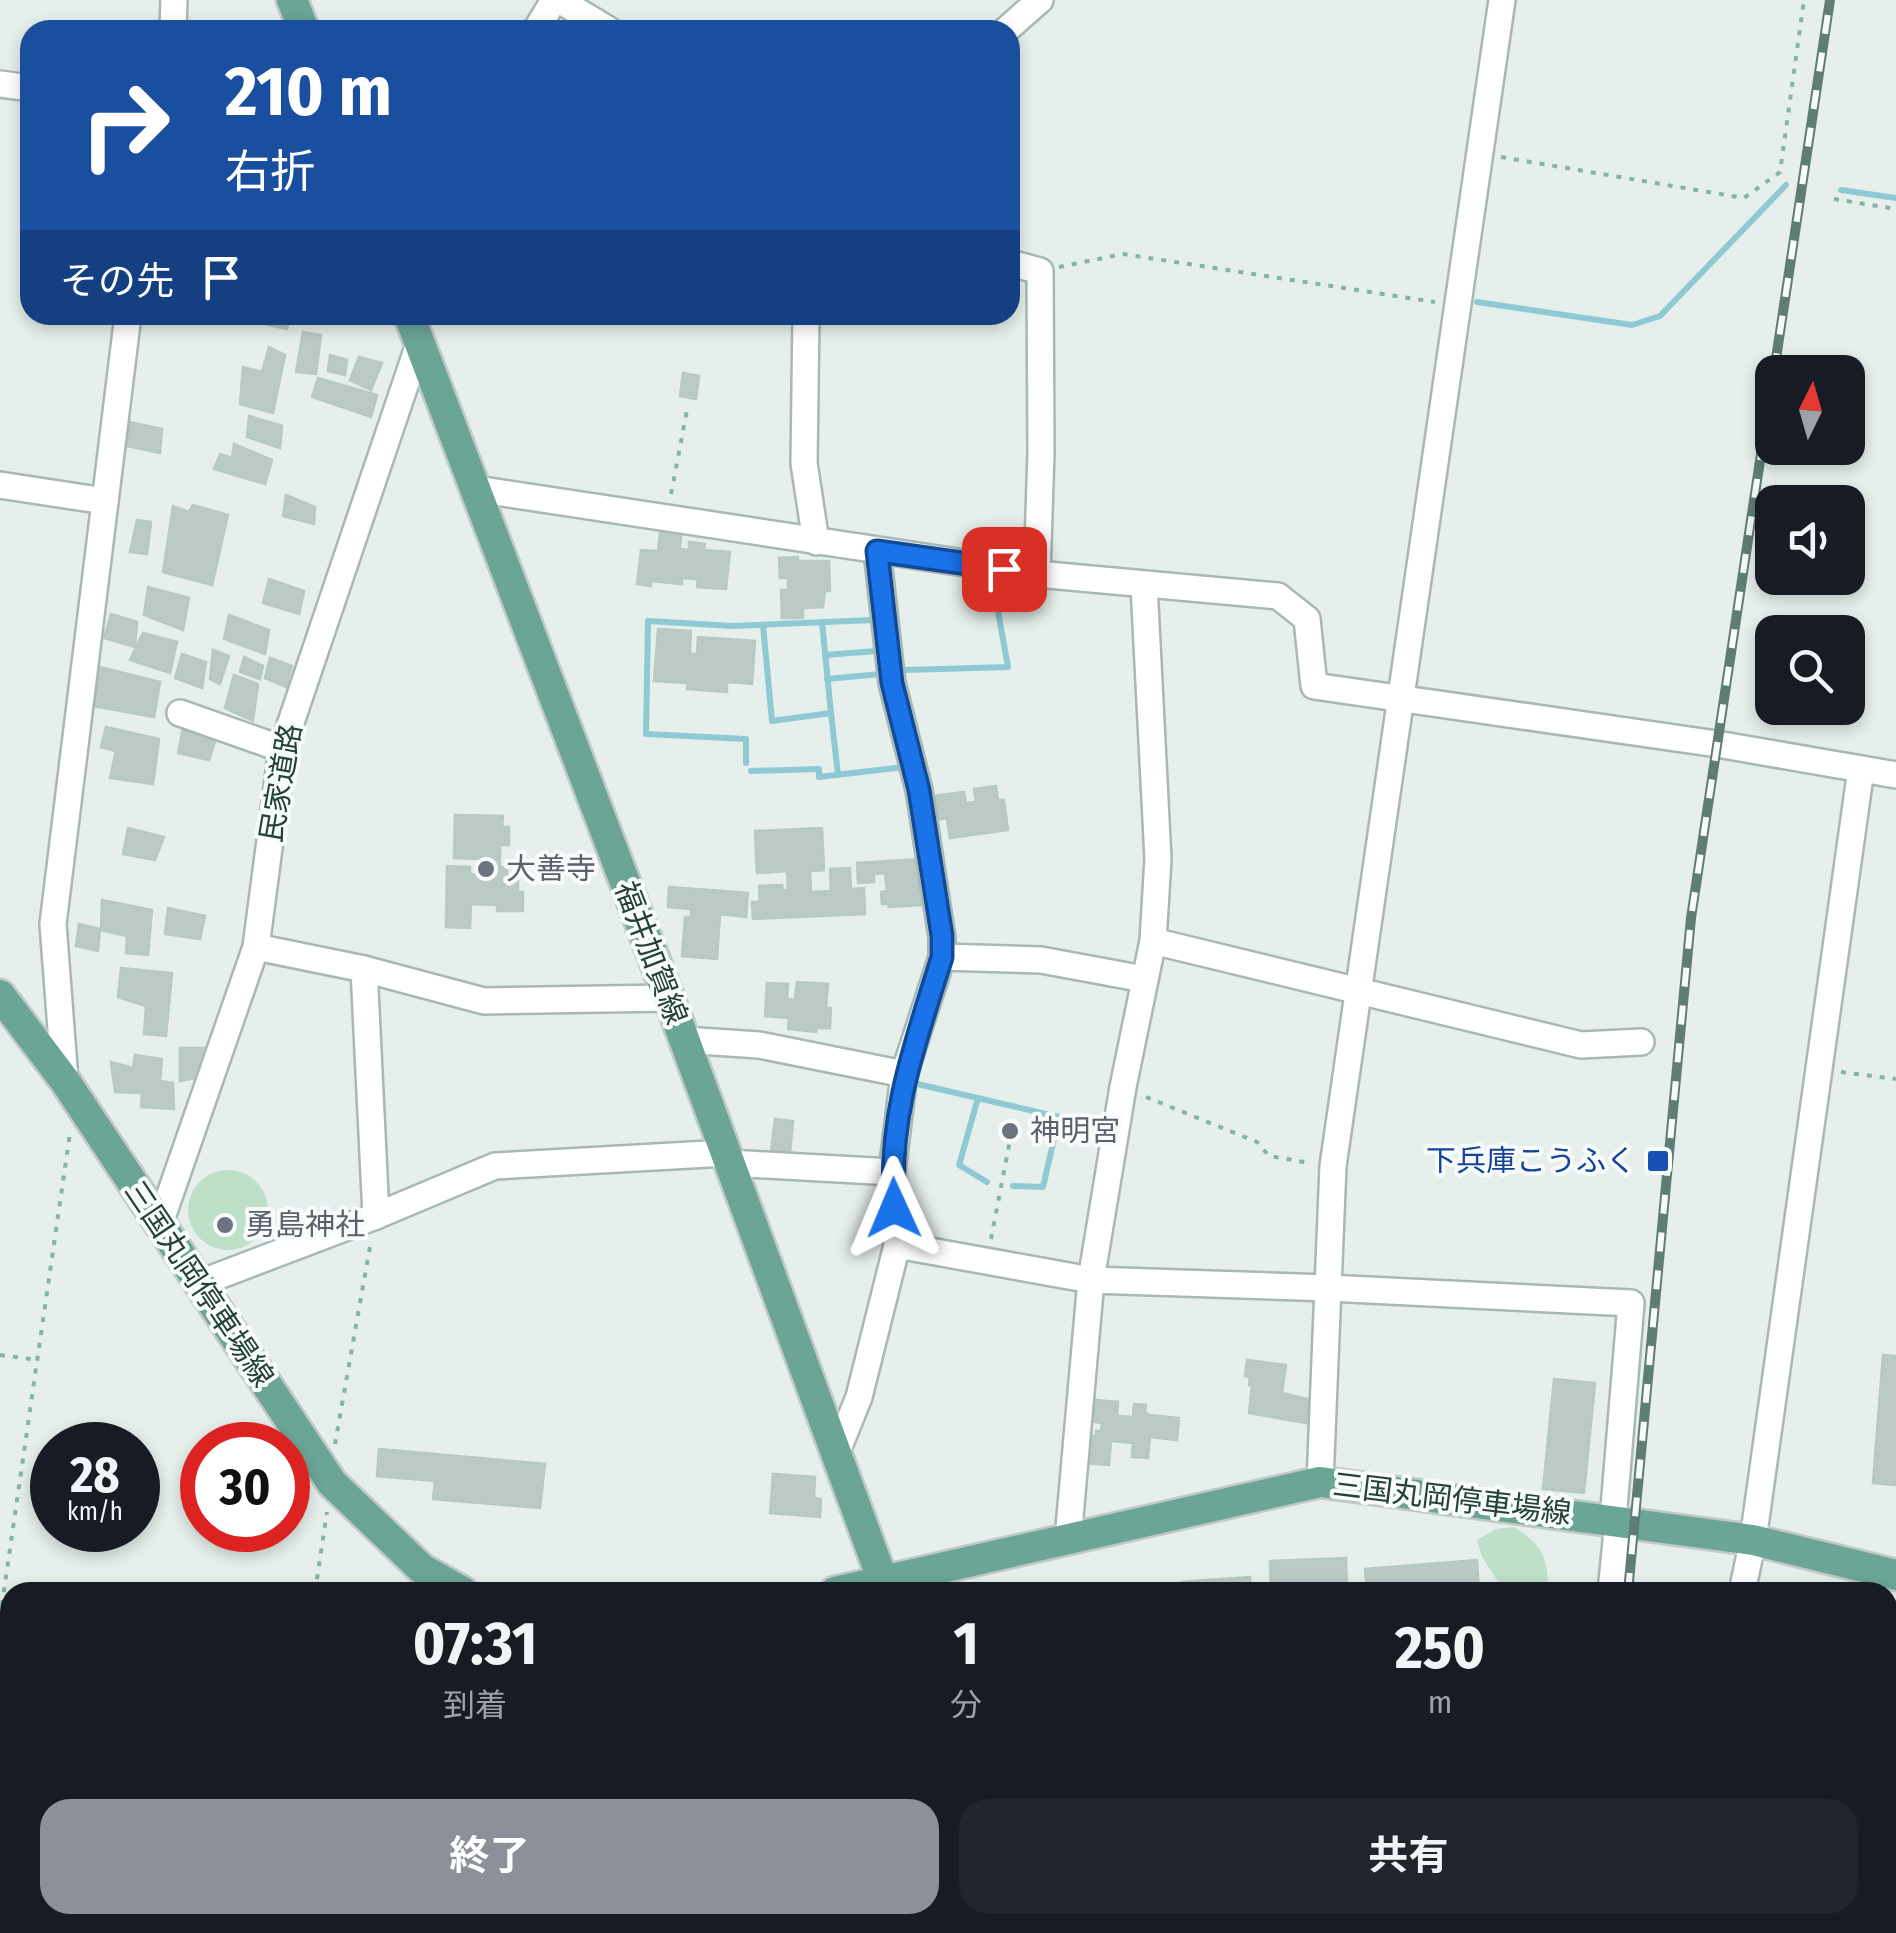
<!DOCTYPE html>
<html lang="ja">
<head>
<meta charset="utf-8">
<style>
  body { margin:0; font-family:"Fira Sans Condensed","Noto Sans JP",sans-serif; background:#20242c; color:#f1f3f6; height:100vh; display:flex; flex-direction:column; font-size:38px; white-space:nowrap }
  * { box-sizing:border-box; margin:0 }
  p { font-size:32px; color:#9ea1a6 }
  .icon { flex:none; width:55px; height:55px; fill:none; stroke:currentColor; stroke-width:2; stroke-linecap:round; stroke-linejoin:round }
  .map { position:relative; flex:1; overflow:hidden }
  .panel { position:absolute; left:0px; top:1582px; width:1898px; height:352px; display:flex; flex-direction:column; background:#171b24; border-radius:30px 30px 0 0; box-shadow:0 5px 15px #0003 }
  .panel>* { flex:none }
  .top-card { position:absolute; left:20px; top:20px; width:1000px; height:305px; border-radius:30px; box-shadow:0 5px 15px #0003; background:#1a4fa0; color:#fff; overflow:hidden }
  .needle { width:65px; rotate:5deg }
  .tools { position:absolute; left:1755px; top:355px; display:grid; gap:20px }
  .tools a { display:grid; place-items:center; width:110px; height:110px; border-radius:20px; background:#171b24; box-shadow:0 5px 15px #0003; font-size:50px }
  .speed { position:absolute; left:30px; top:1422px; display:flex; gap:20px; font-size:50px; font-weight:700; text-align:center }
  .speed>* { display:grid; place-content:center; width:130px; height:130px; border-radius:50%; background:#171b24; box-shadow:0 5px 15px #0003; line-height:1 }
  .speed small { font-size:25px; font-weight:400 }
  .speed .limit { border:15px solid #d22; background:#fff; color:#111 }
  .pin { position:absolute; display:grid; place-items:center; width:85px; height:85px; color:#fff; margin:-42px; border-radius:20px; box-shadow:0 5px 15px #0006 }
  .me { position:absolute; width:110px; margin:-55px; rotate:359deg; stroke-linejoin:round; filter:drop-shadow(0 0 8px #0008) }
  .turn { display:flex; align-items:center; gap:35px; height:210px; padding:0 40px; font-size:45px }
  .turn .icon { width:130px; height:130px; stroke-width:2.5 }
  .turn b { display:block; font-size:70px; line-height:85px }
  .then { display:flex; align-items:center; height:95px; padding:0 40px; background:#0003; gap:20px; font-size:38px }
  .eta { display:flex; justify-content:space-evenly; align-items:center; height:170px; text-align:center }
  .eta b { font-size:60px; font-weight:700; line-height:70px }
  .primary-button { display:flex; gap:20px; margin-top:auto; padding:20px 40px }
  .primary-button a { flex:1; height:115px; border-radius:30px; background:#8c9099; color:#fff; font-size:40px; font-weight:700; line-height:115px; text-align:center }
  .primary-button a+a { background:#20242c; color:#f1f3f6 }
  .map>svg:first-child { display:block }
</style>
</head>
<body>
<div class="map">
<svg width="1896" height="1933" viewBox="0 0 1896 1933">
  <rect width="100%" height="100%" fill="#e6efeb"/>
  <!-- green -->
  <g fill="#bfe0c8">
    <circle cx="228" cy="1210" r="40"/>
    <path d="M 1514,1527 C 1543,1545 1548,1557 1548,1592 L 1497,1592 L 1499,1583 L 1482,1557 L 1477,1540 L 1496,1529 Z"/>
    <path d="M 1301,1925 L 1469,1925 L 1470,1933 L 1302,1933 Z"/>
  </g>
  <g fill="none" stroke-linecap="round" stroke-linejoin="round">
    <!-- stream -->
    <g stroke="#8ec9d4" stroke-width="6">
      <path d="M 1841,190 L 1896,198"/>
      <path d="M 1477,302 L 1632,325 L 1660,316 L 1786,185"/>
      <path d="M 763,625 L 772,721 L 831,713 L 822,622"/>
      <path d="M 825,655 L 877,651"/>
      <path d="M 905,670 L 1008,667 L 992,578"/>
      <path d="M 827,679 L 881,674"/>
      <path d="M 831,713 L 838,775"/>
      <path d="M 746,763 L 746,739 L 646,734 L 648,621 L 733,626 L 872,620"/>
      <path d="M 751,771 L 819,769 L 819,777 L 904,767"/>
      <path d="M 913,1079 L 913,1083 L 1059,1117 L 1043,1187 L 1013,1186"/>
      <path d="M 978,1098 L 959,1165 L 987,1182"/>
    </g>
  </g>
  <!-- building -->
  <g fill="#bbcac4" stroke="#b8c9c2" stroke-width="2.5">
    <path d="M 243,315 L 291,315 L 287,329 L 243,319 Z"/>
    <path d="M 303,332 L 321,335 L 316,374 L 296,372 Z"/>
    <path d="M 269,347 L 285,355 L 273,413 L 240,404 L 243,367 L 262,372 Z"/>
    <path d="M 330,355 L 347,360 L 345,375 L 328,371 Z"/>
    <path d="M 359,357 L 382,363 L 371,390 L 350,380 Z"/>
    <path d="M 683,373 L 699,376 L 696,399 L 680,396 Z"/>
    <path d="M 318,378 L 377,395 L 371,417 L 312,397 Z"/>
    <path d="M 249,416 L 282,426 L 280,448 L 247,437 Z"/>
    <path d="M 129,422 L 162,429 L 160,453 L 127,446 Z"/>
    <path d="M 234,444 L 272,460 L 265,484 L 214,469 L 220,454 L 232,458 Z"/>
    <path d="M 286,495 L 315,507 L 314,524 L 283,516 Z"/>
    <path d="M 193,505 L 228,515 L 212,585 L 163,572 L 173,506 L 189,512 Z"/>
    <path d="M 137,520 L 151,522 L 147,554 L 130,552 Z"/>
    <path d="M 660,532 L 681,535 L 680,549 L 689,550 L 689,542 L 705,544 L 704,550 L 730,552 L 726,589 L 697,587 L 698,579 L 682,578 L 682,584 L 651,581 L 651,586 L 637,584 L 641,550 L 658,551 Z"/>
    <path d="M 798,557 L 798,561 L 829,561 L 830,591 L 825,591 L 823,607 L 803,608 L 803,618 L 782,618 L 781,590 L 788,590 L 788,578 L 780,578 L 779,558 Z"/>
    <path d="M 269,579 L 304,591 L 299,614 L 263,603 Z"/>
    <path d="M 148,587 L 189,598 L 183,630 L 144,615 Z"/>
    <path d="M 111,614 L 137,622 L 135,647 L 104,638 Z"/>
    <path d="M 229,615 L 269,630 L 265,654 L 224,639 Z"/>
    <path d="M 658,629 L 691,631 L 690,654 L 697,654 L 698,637 L 755,641 L 752,684 L 727,682 L 727,692 L 687,689 L 688,683 L 654,681 Z"/>
    <path d="M 143,633 L 177,642 L 170,673 L 130,660 Z"/>
    <path d="M 213,650 L 229,656 L 220,684 L 210,679 Z"/>
    <path d="M 182,654 L 206,662 L 202,688 L 175,678 Z"/>
    <path d="M 244,657 L 263,666 L 260,679 L 240,672 Z"/>
    <path d="M 270,658 L 292,666 L 286,687 L 265,678 Z"/>
    <path d="M 100,667 L 160,682 L 154,717 L 93,706 Z"/>
    <path d="M 234,675 L 258,684 L 253,721 L 225,708 Z"/>
    <path d="M 106,727 L 159,739 L 153,784 L 110,778 L 116,751 L 101,747 Z"/>
    <path d="M 183,728 L 216,739 L 209,760 L 178,753 Z"/>
    <path d="M 996,786 L 998,800 L 1004,800 L 1008,830 L 950,838 L 947,818 L 936,820 L 933,796 L 964,792 L 966,803 L 976,802 L 974,789 Z"/>
    <path d="M 455,815 L 503,816 L 502,827 L 509,827 L 509,845 L 500,845 L 500,867 L 507,868 L 507,881 L 518,881 L 518,892 L 523,892 L 523,911 L 497,911 L 497,905 L 471,904 L 470,928 L 446,927 L 447,866 L 470,867 L 470,874 L 480,875 L 480,859 L 454,858 Z"/>
    <path d="M 128,828 L 164,837 L 155,860 L 123,854 Z"/>
    <path d="M 822,828 L 824,870 L 810,871 L 811,892 L 831,891 L 830,869 L 850,868 L 851,889 L 864,888 L 865,914 L 753,919 L 752,902 L 760,902 L 759,886 L 782,885 L 783,890 L 788,890 L 787,871 L 757,873 L 755,831 Z"/>
    <path d="M 920,859 L 923,905 L 889,907 L 889,904 L 882,904 L 881,892 L 887,891 L 885,873 L 874,874 L 874,882 L 858,883 L 857,863 Z"/>
    <path d="M 669,887 L 748,893 L 746,917 L 720,914 L 717,959 L 682,956 L 685,917 L 691,917 L 691,909 L 668,907 Z"/>
    <path d="M 102,900 L 152,910 L 148,955 L 126,953 L 127,936 L 101,930 Z"/>
    <path d="M 168,908 L 205,916 L 200,939 L 165,934 Z"/>
    <path d="M 79,924 L 100,929 L 98,951 L 76,946 Z"/>
    <path d="M 121,968 L 172,973 L 166,1036 L 144,1034 L 146,1006 L 118,997 Z"/>
    <path d="M 797,982 L 828,984 L 826,1008 L 831,1008 L 830,1028 L 817,1028 L 816,1032 L 788,1029 L 789,1018 L 765,1016 L 767,983 L 788,984 L 787,999 L 795,1000 Z"/>
    <path d="M 180,1048 L 210,1048 L 211,1075 L 180,1081 Z"/>
    <path d="M 135,1055 L 162,1059 L 160,1081 L 173,1083 L 174,1109 L 141,1107 L 142,1093 L 115,1092 L 111,1062 L 133,1068 Z"/>
    <path d="M 775,1119 L 793,1121 L 790,1154 L 771,1152 Z"/>
    <path d="M 1883,1355 L 1896,1356 L 1896,1485 L 1873,1483 Z"/>
    <path d="M 1247,1360 L 1286,1365 L 1282,1393 L 1315,1401 L 1312,1424 L 1249,1413 L 1252,1385 L 1249,1385 L 1250,1377 L 1245,1376 Z"/>
    <path d="M 1554,1379 L 1595,1383 L 1584,1493 L 1543,1489 Z"/>
    <path d="M 1096,1400 L 1118,1402 L 1117,1416 L 1133,1417 L 1134,1404 L 1146,1405 L 1145,1412 L 1150,1415 L 1179,1418 L 1177,1440 L 1150,1437 L 1148,1458 L 1132,1457 L 1133,1443 L 1111,1441 L 1109,1465 L 1084,1463 L 1086,1436 L 1096,1436 L 1096,1431 L 1101,1431 L 1102,1423 L 1094,1422 Z"/>
    <path d="M 379,1449 L 545,1464 L 540,1508 L 433,1499 L 435,1481 L 377,1476 Z"/>
    <path d="M 773,1474 L 815,1477 L 814,1498 L 821,1499 L 820,1517 L 770,1513 Z"/>
    <path d="M 1346,1558 L 1347,1592 L 1271,1592 L 1270,1561 Z"/>
    <path d="M 1477,1560 L 1479,1592 L 1367,1592 L 1365,1569 Z"/>
    <path d="M 1250,1577 L 1251,1592 L 1183,1592 L 1182,1582 Z"/>
    <path d="M 1888,1846 L 1896,1848 L 1895,1906 L 1888,1904 Z"/>
    <path d="M 1203,1925 L 1286,1925 L 1287,1933 L 1204,1933 Z"/>
    <rect x="1479" y="1925" width="32" height="8"/>
  </g>
  <g fill="none" stroke-linecap="round" stroke-linejoin="round">
    <!-- minor casing -->
    <g stroke="#a8b8b2" stroke-width="30">
      <g id="minor">
        <path d="M 559,0 L 609,30"/>
        <path d="M 173,30 L 174,0"/>
        <path d="M 536,30 L 554,0"/>
        <path d="M 1006,30 L 1040,0"/>
        <path d="M 0,84 L 30,88"/>
        <path d="M 1010,263 L 1040,271 L 1041,453 L 1037,574"/>
        <path d="M 806,315 L 804,463 L 816,542"/>
        <path d="M 0,485 L 105,501"/>
        <path d="M 476,489 L 1037,574 L 1278,596 L 1307,619 L 1314,686 L 1717,744 L 1896,775"/>
        <path d="M 877,551 L 892,683 L 919,790 L 942,937 L 942,957 L 904,1074 L 892,1172 L 897,1245"/>
        <path d="M 180,713 L 282,749"/>
        <path d="M 1153,941 L 1581,1045 L 1641,1042"/>
        <path d="M 256,947 L 364,969 L 484,1001 L 669,998"/>
        <path d="M 942,957 L 1041,960 L 1144,979"/>
        <path d="M 364,969 L 376,1216"/>
        <path d="M 684,1040 L 759,1045 L 904,1074"/>
        <path d="M 65,1081 L 53,924 L 128,315"/>
        <path d="M 729,1163 L 892,1172"/>
        <path d="M 159,1226 L 256,947 L 282,749 L 419,344"/>
        <path d="M 200,1283 L 376,1216 L 495,1166 L 726,1153"/>
        <path d="M 836,1454 L 859,1397 L 897,1245 L 1091,1280 L 1328,1288 L 1631,1303 L 1613,1520"/>
        <path d="M 1320,1482 L 1333,1166 L 1502,0"/>
        <path d="M 1068,1539 L 1091,1280 L 1123,1087 L 1153,941 L 1158,859 L 1144,585"/>
        <path d="M 1611,1592 L 1618,1521"/>
        <path d="M 1742,1592 L 1753,1540 L 1861,769"/>
        <path d="M 0,1650 L 10,1652"/>
        <path d="M 1888,1804 L 1896,1806"/>
        <path d="M 1686,1933 L 1687,1925"/>
      </g>
    </g>
    <!-- major casing -->
    <g stroke="#c2cac8" stroke-width="35">
      <g id="major">
        <path d="M 292,0 L 304,30"/>
        <path d="M 409,315 L 669,998 L 887,1592"/>
        <path d="M 0,995 L 65,1081 L 332,1483 L 422,1569 L 463,1592"/>
        <path d="M 835,1592 L 1320,1482 L 1753,1540 L 1896,1575"/>
        <path d="M 983,1925 L 983,1933"/>
      </g>
    </g>
    <!-- path -->
    <g stroke="#86b3a5" stroke-width="4" stroke-dasharray="5 8" stroke-linecap="butt">
      <path d="M 1501,157 L 1744,198 L 1780,172 L 1804,0"/>
      <path d="M 1834,199 L 1896,209"/>
      <path d="M 1059,267 L 1123,254 L 1435,302"/>
      <path d="M 671,494 L 688,405"/>
      <path d="M 1841,1072 L 1896,1079"/>
      <path d="M 1146,1097 L 1257,1142 L 1269,1156 L 1310,1163"/>
      <path d="M 991,1239 L 1010,1140"/>
      <path d="M 0,1355 L 38,1360"/>
      <path d="M 335,1444 L 371,1241"/>
      <path d="M 315,1592 L 327,1512"/>
      <path d="M 0,1618 L 70,1133"/>
      <path d="M 264,1933 L 265,1925"/>
      <path d="M 1524,1933 L 1526,1925"/>
    </g>
    <!-- minor -->
    <use href="#minor" stroke="#fff" stroke-width="25"/>
    <!-- major -->
    <use href="#major" stroke="#6aa596" stroke-width="30"/>
    <!-- rail casing -->
    <g stroke="#5f7d75" stroke-width="10">
      <g id="rail">
        <path d="M 1774,372 L 1830,0"/>
        <path d="M 1628,1592 L 1691,918 L 1772,381"/>
        <path d="M 1596,1933 L 1597,1925"/>
      </g>
    </g>
    <!-- rail -->
    <use href="#rail" stroke="#f7fbf9" stroke-width="6" stroke-dasharray="19" stroke-linecap="butt"/>
  </g>
  <g fill="none" stroke-linecap="round" stroke-linejoin="round">
    <!-- route casing -->
    <g stroke="#114b97" stroke-width="25">
      <path id="route" d="M 894,1208 C 888,1115 915,1044 942,957 L 942,936 L 919,790 L 892,683 L 877,551 L 1004,569"/>
    </g>
    <!-- route -->
    <use href="#route" stroke="#1a73e8" stroke-width="18"/>
  </g>
  <!-- markers -->
  <g fill="#6b7280" stroke="#f7fbf9" stroke-width="4">
    <circle cx="486" cy="869" r="10"/>
    <circle cx="1010" cy="1131" r="10"/>
    <circle cx="225" cy="1225" r="10"/>
  </g>
  <rect fill="#1a4fb4" stroke="#f7fbf9" stroke-width="4" x="1646" y="1149" width="24" height="24" rx="5"/>
  <g text-anchor="middle" stroke-width="8" stroke-linejoin="round" paint-order="stroke">
    <!-- street labels -->
    <g font-size="30" fill="#24423a" stroke="#f7fbf9">
      <text transform="translate(281 783) rotate(-80)" y="10">民家道路</text>
      <text transform="translate(651 953) rotate(69)" y="10">福井加賀線</text>
      <text transform="translate(199 1284) rotate(56)" y="10">三国丸岡停車場線</text>
      <text transform="translate(1452 1499) rotate(7)" y="10">三国丸岡停車場線</text>
    </g>
    <!-- worship labels -->
    <g font-size="30" fill="#5b616d" stroke="#f7fbf9" text-anchor="start">
      <text x="506" y="879">大善寺</text>
      <text x="1030" y="1141">神明宮</text>
      <text x="245" y="1235">勇島神社</text>
    </g>
    <!-- transit labels -->
    <g font-size="30" fill="#164399" stroke="#f7fbf9" text-anchor="end">
      <text x="1636" y="1171">下兵庫こうふく</text>
    </g>
  </g>
</svg>
<div class="tools">
<a><svg class="needle" viewBox="-14 -14 28 28"><path d="M0-13l5 13h-10z" fill="#e53935"/><path d="M0 13l5-13h-10z" fill="#9ea1a6"/></svg></a>
<a><svg class="icon" aria-label="sound" viewBox="0 0 24 24"><path d="M4 9h4l5-4v14l-5-4H4zM17 9q2 3 0 6"/></svg></a>
<a><svg class="icon" aria-label="search" viewBox="0 0 24 24"><circle cx="10" cy="10" r="6"/><path d="M15 15l6 6"/></svg></a>
</div>
<div class="speed"><div>28<small>km/h</small></div><div class="limit">30</div></div>
<div class="pin" style="left:1004px;top:569px;background:#d93025"><svg class="icon" aria-label="arrive" viewBox="0 0 24 24"><path d="M6 21V4h12l-3 4 3 4H6"/></svg></div>
<svg class="me" style="left:894px;top:1208px" viewBox="-20 -20 40 40"><path d="M0-17L14 15 0 8-14 15z" fill="#1a73e8" stroke="#fff" stroke-width="4"/></svg>
<div class="top-card">
<div class="turn"><svg class="icon" aria-label="right" viewBox="0 0 24 24"><path d="M7 20v-9h11M14 6l5 5-5 5"/></svg><div><b>210 m</b>右折</div></div>
<div class="then">その先<svg class="icon" aria-label="arrive" viewBox="0 0 24 24"><path d="M6 21V4h12l-3 4 3 4H6"/></svg></div>
</div>
<section class="panel">
<div class="eta">
<div><b>07:31</b><p>到着</p></div>
<div><b>1</b><p>分</p></div>
<div><b>250</b><p>m</p></div>
</div>
<div class="primary-button"><a>終了</a><a>共有</a></div>
</section>
</div>
</body>
</html>
